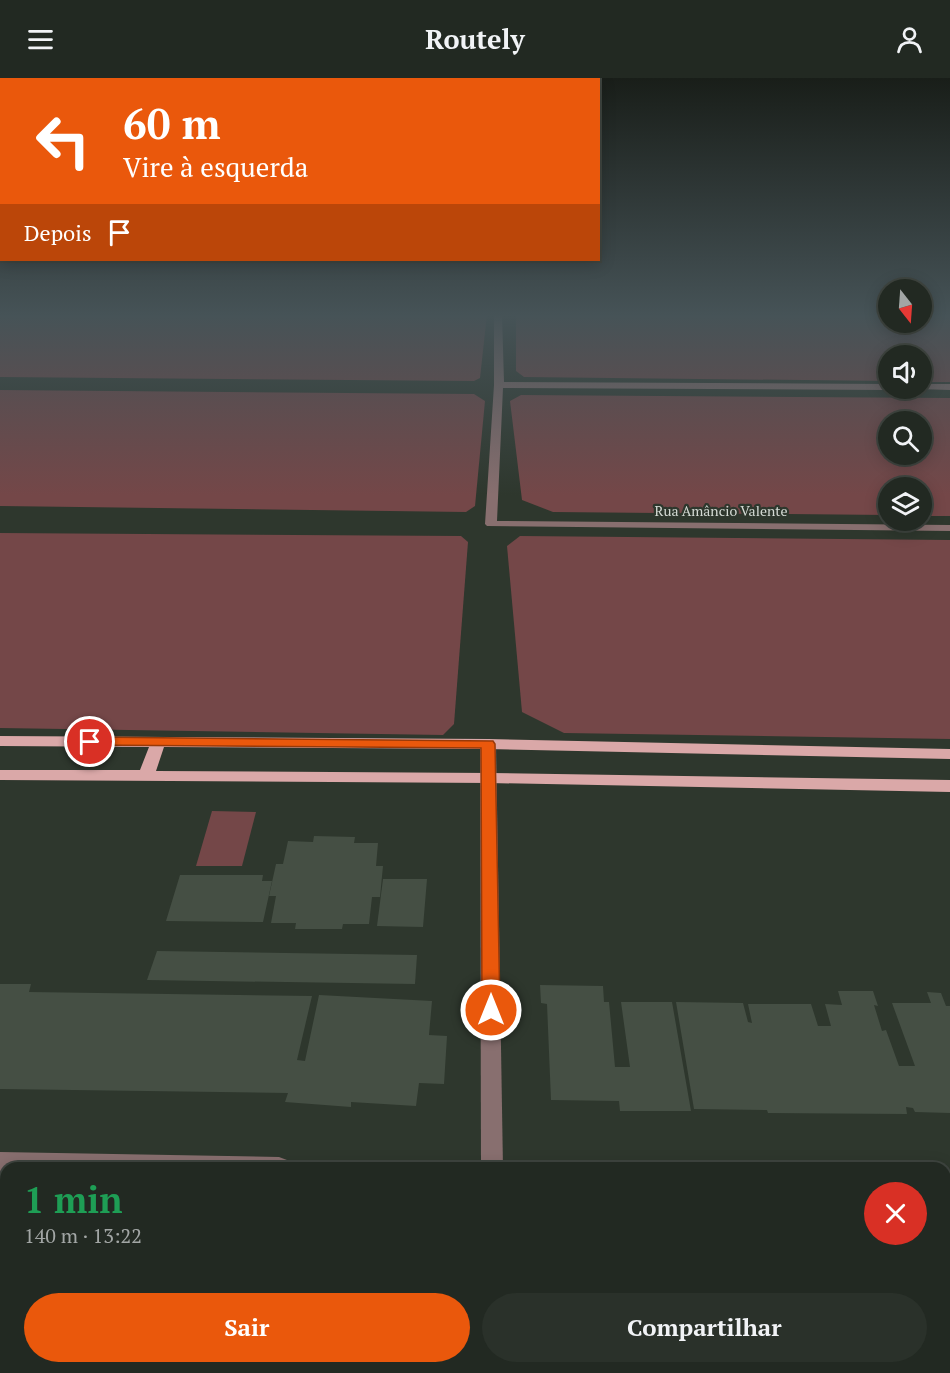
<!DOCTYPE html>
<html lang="pt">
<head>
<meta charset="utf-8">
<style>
  body { margin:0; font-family:"PT Serif",serif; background:#2a312a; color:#f1f3f6; height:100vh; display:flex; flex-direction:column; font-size:22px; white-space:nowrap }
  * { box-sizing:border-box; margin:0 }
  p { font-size:20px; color:#a2a6a5 }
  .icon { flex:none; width:33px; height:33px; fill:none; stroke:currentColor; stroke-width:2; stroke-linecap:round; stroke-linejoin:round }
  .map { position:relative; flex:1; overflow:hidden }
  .side { position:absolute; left:0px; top:1084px; width:951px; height:212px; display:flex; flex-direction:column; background:#222922; border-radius:18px 18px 0 0; box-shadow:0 3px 15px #0003,0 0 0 2px #3f4540 }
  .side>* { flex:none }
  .guide { position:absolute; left:0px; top:0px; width:600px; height:183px; box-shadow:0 3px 15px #0003,0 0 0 2px #3f4540; background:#ea580c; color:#fff; overflow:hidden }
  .needle { width:39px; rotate:163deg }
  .controls { position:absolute; left:878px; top:201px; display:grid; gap:12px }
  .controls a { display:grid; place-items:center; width:54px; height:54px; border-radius:50%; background:#222922; box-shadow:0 3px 15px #0003,0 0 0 2px #3f4540; font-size:30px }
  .pin { position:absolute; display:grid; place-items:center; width:51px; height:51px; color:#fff; margin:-26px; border:3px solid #fff; border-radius:50%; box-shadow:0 2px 6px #0007 }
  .me { position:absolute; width:66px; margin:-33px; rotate:0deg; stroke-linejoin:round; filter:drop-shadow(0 0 4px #0008) }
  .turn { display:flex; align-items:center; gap:21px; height:126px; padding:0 24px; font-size:27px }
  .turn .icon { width:78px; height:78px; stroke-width:2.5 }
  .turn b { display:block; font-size:42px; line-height:51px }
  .then { display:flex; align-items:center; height:57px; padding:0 24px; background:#0003; gap:12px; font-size:22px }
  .round { display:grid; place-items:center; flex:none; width:63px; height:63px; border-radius:32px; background:#2a312a }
  .summary { display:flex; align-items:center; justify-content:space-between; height:102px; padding:0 24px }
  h1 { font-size:36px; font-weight:800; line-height:45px; color:#1e9e55 }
  .primary-button { display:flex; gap:12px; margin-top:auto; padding:12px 24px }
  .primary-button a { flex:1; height:69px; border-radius:36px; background:#ea580c; color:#fff; font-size:24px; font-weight:800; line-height:69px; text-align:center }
  .primary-button a+a { background:#2a312a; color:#f1f3f6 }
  header { display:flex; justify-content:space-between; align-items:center; height:78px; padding:0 24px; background:#222922; font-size:27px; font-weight:800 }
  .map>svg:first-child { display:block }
</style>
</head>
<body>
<header><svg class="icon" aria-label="menu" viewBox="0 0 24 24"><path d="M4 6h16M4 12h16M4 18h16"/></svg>Routely<svg class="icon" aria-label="person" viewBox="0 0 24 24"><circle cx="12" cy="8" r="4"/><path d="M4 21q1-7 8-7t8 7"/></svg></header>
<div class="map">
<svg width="950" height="1295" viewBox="0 0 950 1295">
  <rect width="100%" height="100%" fill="#2e372d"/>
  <!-- green -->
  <g fill="#744748" fill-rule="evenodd">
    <path d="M 0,236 L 487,236 L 480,300 L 474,303 L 0,299 Z"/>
    <path d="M 516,236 L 888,236 L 888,244 L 921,244 L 921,236 L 950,236 L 950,304 L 921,304 L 921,278 L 888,278 L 888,303 L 524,299 L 516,293 Z"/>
    <path d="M 0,312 L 474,316 L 485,323 L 475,428 L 466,434 L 0,428 Z"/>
    <path d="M 521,317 L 950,320 L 950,438 L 921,438 L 921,410 L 888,410 L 888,437 L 553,434 L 522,422 L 510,323 ZM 888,344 L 921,344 L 921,376 L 888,376 Z"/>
    <path d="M 0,455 L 461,458 L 468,464 L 454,646 L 443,657 L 0,650 Z"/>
    <path d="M 520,458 L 950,462 L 950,661 L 564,655 L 522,634 L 507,468 Z"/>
    <path d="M 212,733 L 256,734 L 242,788 L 196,788 Z"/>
  </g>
  <!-- building -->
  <g fill="#454f44">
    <path d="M 314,758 L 355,759 L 354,765 L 378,765 L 376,788 L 383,788 L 380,819 L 372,819 L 369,846 L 343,846 L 342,851 L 295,851 L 296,845 L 271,845 L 276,818 L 269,818 L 276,786 L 283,786 L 288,763 L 313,764 Z"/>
    <path d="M 180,797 L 263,797 L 262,803 L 272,803 L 263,844 L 166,843 Z"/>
    <path d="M 383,801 L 427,801 L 423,849 L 377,848 Z"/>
    <path d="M 157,873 L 417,877 L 415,906 L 147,902 Z"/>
    <path d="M 0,906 L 31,906 L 29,914 L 312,918 L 297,982 L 305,983 L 319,917 L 432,923 L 429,957 L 447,958 L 444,1006 L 419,1005 L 416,1028 L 351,1024 L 351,1029 L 285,1024 L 288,1015 L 0,1011 Z"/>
    <path d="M 540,907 L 603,908 L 604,924 L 609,924 L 615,989 L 630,989 L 621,924 L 672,924 L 691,1033 L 620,1033 L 619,1023 L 551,1022 L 547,926 L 541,925 Z"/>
    <path d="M 838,913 L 873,913 L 878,928 L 874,927 L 882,953 L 886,952 L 899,988 L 915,988 L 892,925 L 931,925 L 927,914 L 941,915 L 946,928 L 950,928 L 950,1035 L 915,1034 L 913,1030 L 906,1029 L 907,1036 L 768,1035 L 767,1032 L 694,1031 L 676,924 L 743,925 L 748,944 L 752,945 L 748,926 L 811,926 L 818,948 L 831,948 L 825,926 L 842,927 Z"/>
    <path d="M 0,1171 L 6,1171 L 6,1290 L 13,1290 L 11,1295 L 0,1295 Z"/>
    <path d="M 945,1197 L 950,1197 L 950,1295 L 905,1295 L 904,1290 L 945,1290 Z"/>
    <path d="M 15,1290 L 148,1290 L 147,1295 L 14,1295 Z"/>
    <path d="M 158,1290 L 215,1290 L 214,1295 L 157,1295 Z"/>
    <path d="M 224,1290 L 282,1290 L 281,1295 L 223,1295 Z"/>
    <rect x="292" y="1290" width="59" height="5"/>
    <rect x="360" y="1290" width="59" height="5"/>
    <path d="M 428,1290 L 477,1290 L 476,1295 L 428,1294 Z"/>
    <rect x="509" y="1290" width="75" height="5"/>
  </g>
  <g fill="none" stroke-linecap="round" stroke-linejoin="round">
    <!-- minor -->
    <g fill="#886f6f" fill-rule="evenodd">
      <path d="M 494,236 L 502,236 L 504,304 L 888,306 L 888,310 L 892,310 L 888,312 L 503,310 L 497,443 L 950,447 L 950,453 L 487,448 L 485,446 L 494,307 Z"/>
      <path d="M 921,306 L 950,306 L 950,312 L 918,311 L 921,310 Z"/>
      <path d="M 488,661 L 496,666 L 503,1090 L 481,1090 L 480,666 Z"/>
      <path d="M 0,1074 L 279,1079 L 287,1082 L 290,1090 L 6,1090 L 6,1096 L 0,1096 Z"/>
      <rect x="945" y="1096" width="5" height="22"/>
      <rect x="658" y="1290" width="26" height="5"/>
    </g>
    <!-- major -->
    <path fill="#daa8a8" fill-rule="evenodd" d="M 0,658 L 488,661 L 950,671 L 950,681 L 488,671 L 164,669 L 156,693 L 490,695 L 950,702 L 950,714 L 490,705 L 0,702 L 0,692 L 140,692 L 149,669 L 0,668 Z"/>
  </g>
  <!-- sky -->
  <linearGradient id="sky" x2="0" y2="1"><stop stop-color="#191e19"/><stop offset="0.57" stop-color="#465357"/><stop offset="1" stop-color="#465357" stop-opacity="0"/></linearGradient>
  <rect width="950" height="417" fill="url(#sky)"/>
  <!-- route -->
  <path fill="#ea580c" stroke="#983908" stroke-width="1.5" d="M 90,659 L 493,663 L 495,666 L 500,932 L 498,937 L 491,939 L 485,937 L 482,932 L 481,670 L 86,667 L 83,664 Z"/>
  <g text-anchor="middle" stroke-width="4.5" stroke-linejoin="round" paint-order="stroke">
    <!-- far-street labels -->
    <g font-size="14" fill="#d4dad4" stroke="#2e372d">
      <text x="721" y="438">Rua Amâncio Valente</text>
    </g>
  </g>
</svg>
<div class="controls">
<a><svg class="needle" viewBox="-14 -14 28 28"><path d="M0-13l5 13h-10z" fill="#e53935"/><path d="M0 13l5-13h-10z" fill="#a2a6a5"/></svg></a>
<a><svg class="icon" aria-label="sound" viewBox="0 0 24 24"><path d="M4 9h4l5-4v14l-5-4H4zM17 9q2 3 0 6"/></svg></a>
<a><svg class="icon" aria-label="search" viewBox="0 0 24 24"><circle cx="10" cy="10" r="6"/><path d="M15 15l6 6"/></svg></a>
<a><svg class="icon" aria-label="layers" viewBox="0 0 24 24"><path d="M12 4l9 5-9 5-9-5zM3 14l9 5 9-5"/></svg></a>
</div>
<div class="pin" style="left:90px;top:664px;background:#d93025"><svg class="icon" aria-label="arrive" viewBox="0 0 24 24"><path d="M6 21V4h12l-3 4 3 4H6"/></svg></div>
<svg class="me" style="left:491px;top:932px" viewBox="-20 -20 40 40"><circle r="17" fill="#ea580c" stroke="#fff" stroke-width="3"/><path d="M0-11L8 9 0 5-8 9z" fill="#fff"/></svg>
<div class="guide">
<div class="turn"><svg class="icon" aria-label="left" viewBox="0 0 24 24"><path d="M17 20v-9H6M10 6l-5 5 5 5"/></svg><div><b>60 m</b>Vire à esquerda</div></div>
<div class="then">Depois<svg class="icon" aria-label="arrive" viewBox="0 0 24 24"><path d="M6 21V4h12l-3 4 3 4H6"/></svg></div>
</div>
<section class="side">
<div class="summary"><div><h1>1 min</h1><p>140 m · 13:22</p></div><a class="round" style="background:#d93025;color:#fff"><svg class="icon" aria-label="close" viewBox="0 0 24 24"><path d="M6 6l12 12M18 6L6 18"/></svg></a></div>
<div class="primary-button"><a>Sair</a><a>Compartilhar</a></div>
</section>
</div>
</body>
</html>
